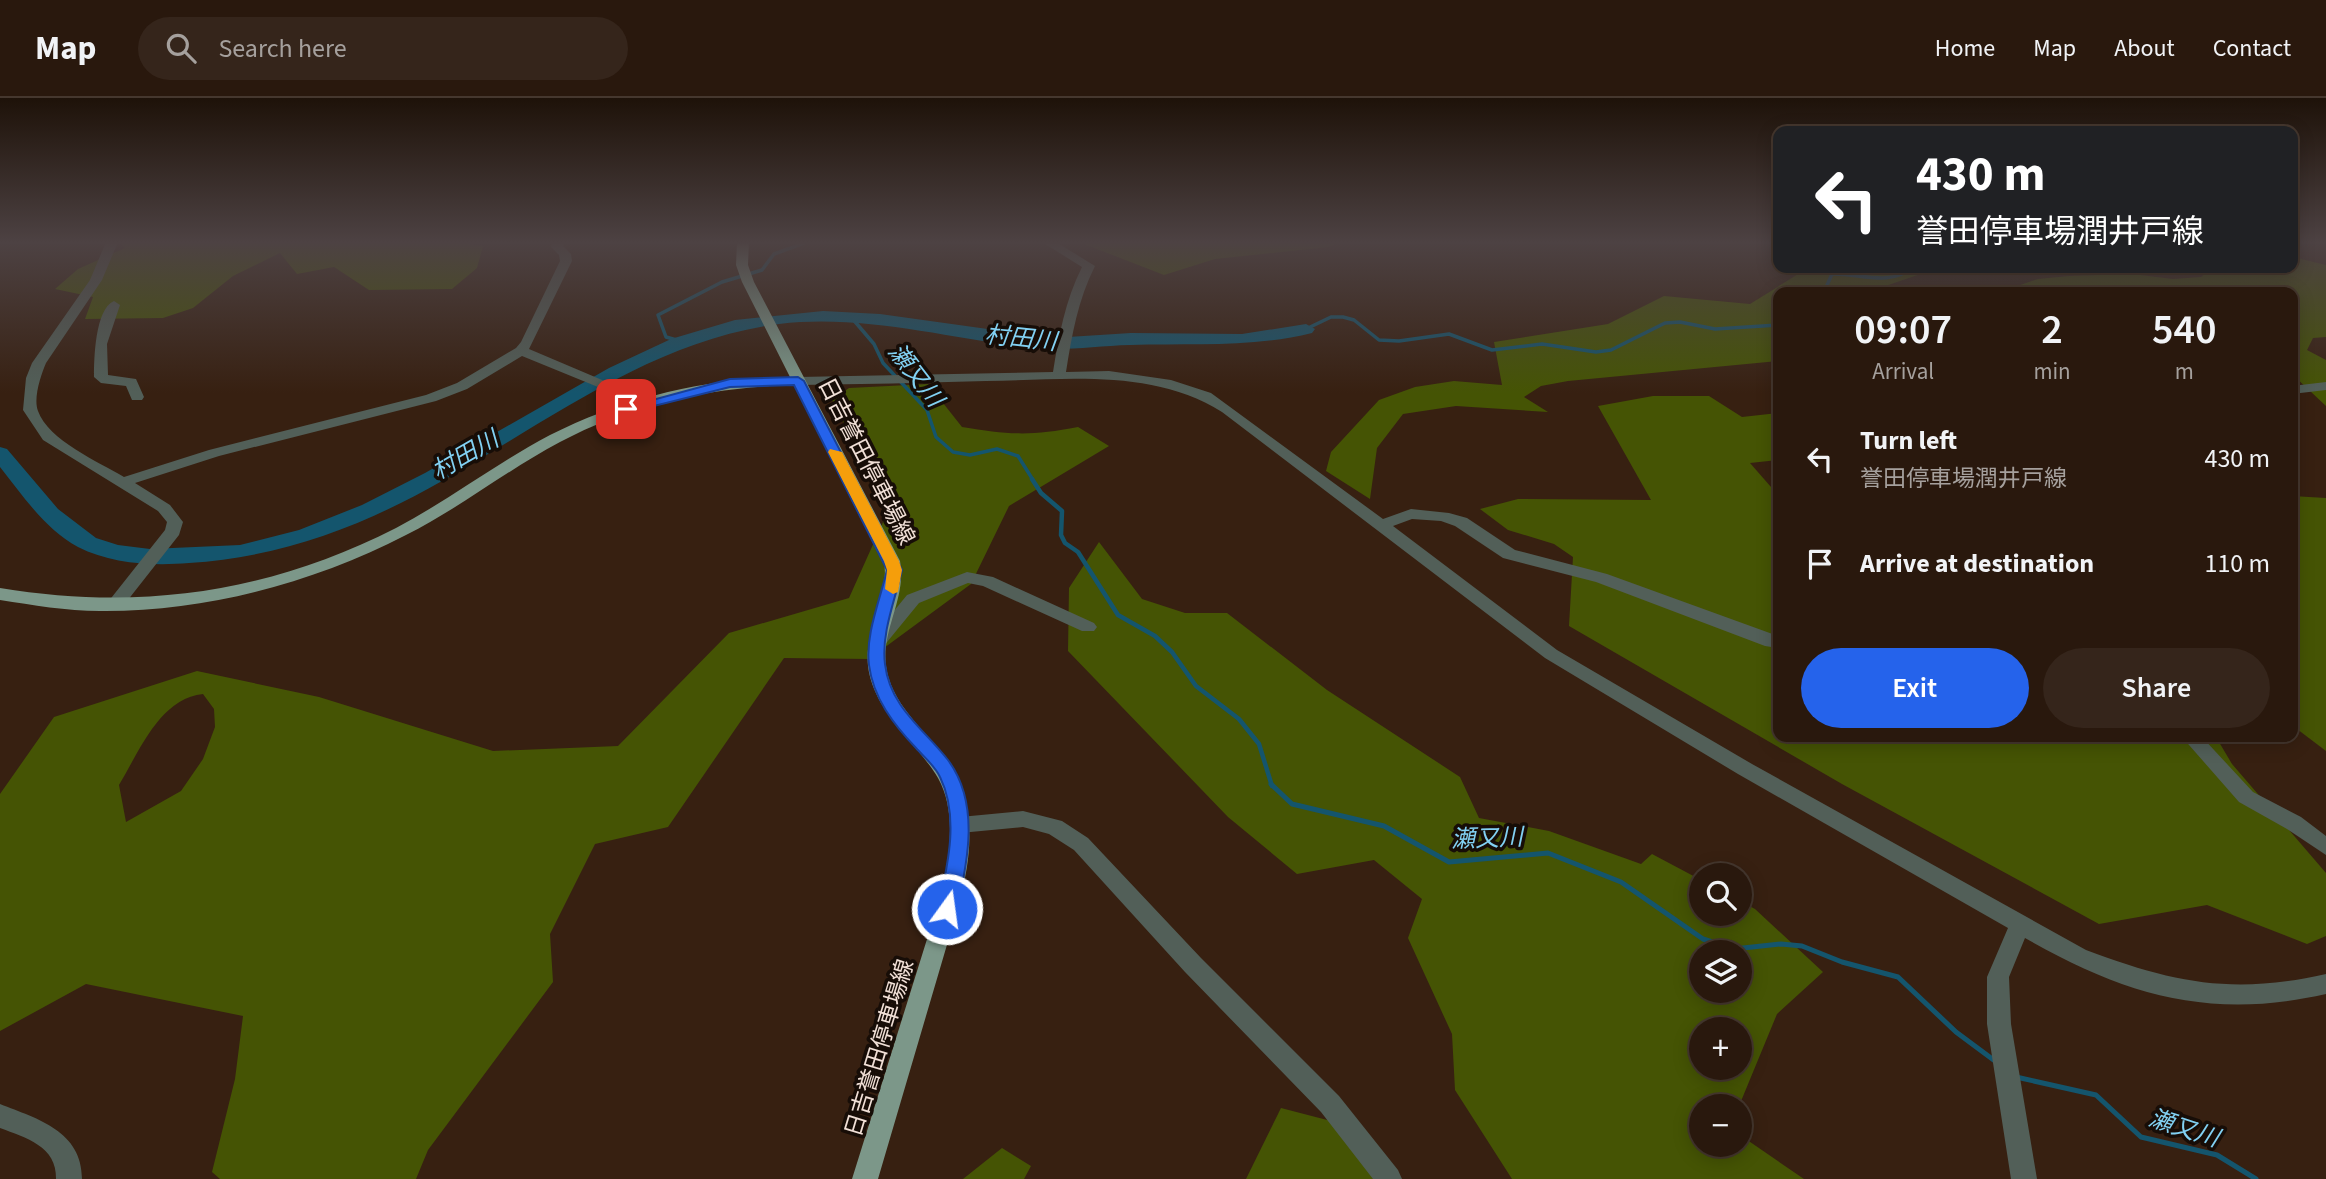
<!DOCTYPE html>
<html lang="en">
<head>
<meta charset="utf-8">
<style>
  body { margin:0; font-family:"Source Sans 3","Noto Sans JP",sans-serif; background:#35251b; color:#f1f3f6; height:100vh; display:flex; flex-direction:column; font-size:26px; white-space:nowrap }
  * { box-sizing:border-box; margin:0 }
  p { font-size:23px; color:#a5a09d }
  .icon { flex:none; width:38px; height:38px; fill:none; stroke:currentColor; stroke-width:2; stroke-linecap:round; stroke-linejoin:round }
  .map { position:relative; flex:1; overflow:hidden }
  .sheet { position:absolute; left:1773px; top:189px; width:525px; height:455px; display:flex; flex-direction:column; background:#29180d; border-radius:14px; box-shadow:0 4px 18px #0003,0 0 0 2px #45372e }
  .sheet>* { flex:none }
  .top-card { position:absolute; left:1773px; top:28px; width:525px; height:147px; border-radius:14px; box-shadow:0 4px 18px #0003,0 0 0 2px #45372e; background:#202124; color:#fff; overflow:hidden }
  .buttons { position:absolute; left:1689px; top:765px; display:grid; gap:14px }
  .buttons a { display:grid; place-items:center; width:63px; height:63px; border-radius:50%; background:#29180d; box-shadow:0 4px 18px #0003,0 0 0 2px #45372e; font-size:35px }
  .pin { position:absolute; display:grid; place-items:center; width:60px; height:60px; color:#fff; margin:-30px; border-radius:14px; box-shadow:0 4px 10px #0006 }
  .me { position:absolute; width:77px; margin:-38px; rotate:14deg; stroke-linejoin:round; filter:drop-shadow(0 0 5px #0008) }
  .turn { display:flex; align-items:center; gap:24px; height:147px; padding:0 28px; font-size:32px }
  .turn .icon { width:91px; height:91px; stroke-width:2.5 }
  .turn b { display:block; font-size:49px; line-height:60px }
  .eta { display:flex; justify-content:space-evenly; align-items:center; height:119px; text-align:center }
  .eta b { font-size:42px; font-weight:600; line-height:49px }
  .button { display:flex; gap:14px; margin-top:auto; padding:14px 28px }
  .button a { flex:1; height:80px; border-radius:42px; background:#2563eb; color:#fff; font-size:28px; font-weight:600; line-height:80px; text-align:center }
  .button a+a { background:#35251b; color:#f1f3f6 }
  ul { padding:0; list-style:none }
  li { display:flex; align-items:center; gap:21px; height:105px; padding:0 28px }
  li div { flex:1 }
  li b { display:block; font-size:26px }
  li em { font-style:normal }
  header { display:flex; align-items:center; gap:42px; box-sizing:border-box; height:98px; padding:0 35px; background:#29180d; border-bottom:2px solid #45372e }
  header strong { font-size:33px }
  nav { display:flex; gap:38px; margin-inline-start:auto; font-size:24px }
  .search { width:490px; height:63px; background:#35251b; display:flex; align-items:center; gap:18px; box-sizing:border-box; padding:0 24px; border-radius:38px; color:#a5a09d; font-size:26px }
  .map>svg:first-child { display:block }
</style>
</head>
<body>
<header>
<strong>Map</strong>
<div class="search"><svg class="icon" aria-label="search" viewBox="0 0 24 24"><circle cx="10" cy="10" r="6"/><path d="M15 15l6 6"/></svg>Search here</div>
<nav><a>Home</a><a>Map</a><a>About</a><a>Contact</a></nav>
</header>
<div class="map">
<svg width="2326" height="1081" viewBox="0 0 2326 1081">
  <rect width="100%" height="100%" fill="#372011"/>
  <!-- forest -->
  <g fill="#455404" fill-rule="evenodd">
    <path d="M 120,144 L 454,144 L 483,148 L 477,170 L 452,191 L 369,192 L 334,169 L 297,176 L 280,155 L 233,178 L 193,210 L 163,220 L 85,221 L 93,199 L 55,191 L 78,171 L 125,150 Z"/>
    <path d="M 1079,144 L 1340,144 L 1329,149 L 1215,161 L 1164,177 Z"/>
    <path d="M 2293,159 L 2326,167 L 2326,239 L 2313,240 L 2307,252 L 2326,262 L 2326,308 L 2293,277 L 2292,194 L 2000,194 L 2038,181 L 2069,178 L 2132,176 L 2173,181 L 2201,179 L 2213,170 L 2292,170 Z"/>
    <path d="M 1808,170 L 1938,170 L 1868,194 L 1778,194 L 1778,263 L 1568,283 L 1541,288 L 1524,299 L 1548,314 L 1456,308 L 1403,316 L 1377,350 L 1370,401 L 1326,373 L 1331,354 L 1379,302 L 1415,289 L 1454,283 L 1502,287 L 1494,244 L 1608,226 L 1664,198 L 1750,206 Z"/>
    <path d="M 928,286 L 962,329 C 1009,337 1032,338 1078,329 L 1109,348 L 1009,408 L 971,486 L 869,561 L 784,560 L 668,729 L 595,746 L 550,836 L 553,884 L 428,1052 L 416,1081 L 220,1081 L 212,1074 L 235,981 L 243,918 L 86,886 L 0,933 L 0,696 L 54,619 L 197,573 L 319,599 L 493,653 L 618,648 L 729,535 L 849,500 L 888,413 L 832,302 L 849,290 ZM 203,596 L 214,611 L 215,629 L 203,661 L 181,693 L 126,724 L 119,687 C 139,654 160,600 203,596 Z"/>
    <path d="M 1653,298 L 1709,298 L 1742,319 L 1778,315 L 1778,362 L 1750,365 L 1778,397 L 1778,639 L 2216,639 L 2232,666 L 2326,775 L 2326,838 L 2307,846 L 2207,807 L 2099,826 L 1842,686 L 1569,528 L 1573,459 L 1554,446 L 1508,432 L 1480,411 L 1518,401 L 1651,402 L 1598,308 Z"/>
    <path d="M 2292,398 L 2326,400 L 2326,653 L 2293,628 Z"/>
    <path d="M 1099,444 L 1142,501 L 1185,515 L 1227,515 L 1327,592 L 1460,679 L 1479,720 L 1549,733 L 1641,766 L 1652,756 L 1701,782 L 1701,816 L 1740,816 L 1740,803 L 1755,811 L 1823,874 L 1777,916 L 1739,1008 L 1701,1008 L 1701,1046 L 1740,1046 L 1740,1037 L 1804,1081 L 1512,1081 L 1455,992 L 1452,936 L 1408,840 L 1422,801 L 1374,762 L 1297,776 L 1228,719 L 1068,553 L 1069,490 ZM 1701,854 L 1740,854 L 1740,892 L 1701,892 ZM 1701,931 L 1740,931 L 1740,970 L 1701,970 Z"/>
    <path d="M 1281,1010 L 1354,1029 L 1388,1081 L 1246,1081 Z"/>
    <path d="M 1002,1050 L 1031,1068 L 1024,1081 L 963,1081 Z"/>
  </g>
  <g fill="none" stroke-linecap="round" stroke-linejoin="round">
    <!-- stream-far2 -->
    <g stroke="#14556d" stroke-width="3.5">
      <path d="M 1824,194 L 1832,176 C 1859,175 1889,189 1912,170"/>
      <path d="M 851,219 L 874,246 L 883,265 L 927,312 L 936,339 L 953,354 L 970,357 L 997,351 L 1018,358 L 1033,382"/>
      <path d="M 1306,231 L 1331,219 L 1343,219 L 1354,222 L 1379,242 L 1399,243 L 1449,236 L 1492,252 L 1542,246 L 1596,254 L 1611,252 L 1665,225 L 1680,224 L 1715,231 L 1778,227"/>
      <path d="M 680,243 L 666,239 L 658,217 L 722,184 L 762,172 L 774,156 L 807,144"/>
    </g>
    <!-- stream-far1 -->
    <path stroke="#14556d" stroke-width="4.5" d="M 1032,381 L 1041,395 L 1062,413 L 1061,437 L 1065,445 L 1078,454 L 1118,517 L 1155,538 L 1172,554 L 1196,588 L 1239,621 L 1259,646 L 1272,688"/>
    <!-- stream -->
    <g stroke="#14556d" stroke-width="5">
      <path d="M 1271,686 L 1292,706 L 1384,728 L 1449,764 L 1548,755 L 1621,784 L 1703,841 L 1734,851 L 1781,846 L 1802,848 L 1842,864 L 1898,879 L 1956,934 L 1995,963"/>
      <path d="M 2016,979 L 2096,997 L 2141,1039 L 2217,1057 L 2256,1081"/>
    </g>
    <!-- river -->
    <path fill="#14556d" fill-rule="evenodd" d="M 823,213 L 880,216 L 1052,240 L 1131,235 L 1242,236 L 1306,226 L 1315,231 L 1312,235 C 1251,250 1192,245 1130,247 C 1094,248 1060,254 1024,249 C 943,239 861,216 779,226 C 653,242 549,323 442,383 C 361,429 282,459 189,465 C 153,468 111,466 78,449 C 45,431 23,398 0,369 L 0,349 L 7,351 L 58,411 L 96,440 L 118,447 L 150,451 L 240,447 L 299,432 L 362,407 L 425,375 L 609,270 L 671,241 L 735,222 Z"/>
    <!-- minor -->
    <g fill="#525f58" fill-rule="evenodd">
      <path d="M 106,144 L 118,144 L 102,182 L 46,265 C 41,277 33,300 38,313 C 48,342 99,364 124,379 L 209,352 L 426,297 L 457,285 L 516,250 L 521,244 L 560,163 L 559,157 L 551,149 L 553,144 L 565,144 L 563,148 L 571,156 L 572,163 L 529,251 L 654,304 L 647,308 L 642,307 L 522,258 L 467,291 L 436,303 L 219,358 L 135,385 L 170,407 L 183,424 L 179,437 L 120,512 L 108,512 L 105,508 L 108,504 L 165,432 L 167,424 L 158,413 L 43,342 L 23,312 L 26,280 L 32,265 L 90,182 Z"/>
      <path d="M 1042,144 L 1056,144 L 1095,168 C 1078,202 1072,236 1066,274 L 1109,273 L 1171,282 L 1211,295 L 1383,421 L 1411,411 L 1449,415 L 1467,420 L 1515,452 L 1607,476 L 1778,538 L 1778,550 L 1765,548 L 1596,484 L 1503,460 L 1455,428 L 1441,423 L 1412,421 L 1393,428 L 1557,552 L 1752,666 L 2086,852 C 2174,885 2233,897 2326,876 L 2326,896 C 2211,922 2126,898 2025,840 L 2009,879 L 2011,926 L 2037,1081 L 2011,1081 L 1987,926 L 1987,879 L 2008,830 L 1738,676 L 1545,560 L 1222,314 C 1152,270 1065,282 986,283 C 923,285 861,286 798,287 L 791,283 L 798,279 L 1053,274 C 1059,237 1065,203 1082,169 Z"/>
      <path d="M 114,203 L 120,207 L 107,246 L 108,277 L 136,281 L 144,299 L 142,302 L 132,302 L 126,288 L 101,285 L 94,279 C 94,261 95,211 114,203 Z"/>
      <path d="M 2326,284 L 2326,292 L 2292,296 L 2292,288 Z"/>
      <path d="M 967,474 L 993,479 L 1094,525 L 1097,529 L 1094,533 L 1082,533 L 983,488 L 968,485 L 919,505 L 883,549 L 871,549 L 868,545 L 871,541 L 907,497 Z"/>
      <path d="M 2182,639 L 2202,639 L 2253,694 L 2301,719 L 2326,738 L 2326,757 L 2287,731 L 2239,704 Z"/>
      <path d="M 1023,713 L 1062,723 L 1088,740 L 1201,860 L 1339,998 L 1398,1072 L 1402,1081 L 1373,1081 L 1321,1014 L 1185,874 L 1074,752 L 1049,736 L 1023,729 L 960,735 L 953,733 L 950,727 L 953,721 L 960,719 Z"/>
      <path d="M 0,1006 C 38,1021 82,1033 82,1081 L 56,1081 C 57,1048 26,1040 0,1030 Z"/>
    </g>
    <!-- major -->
    <path fill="#7c9789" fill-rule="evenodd" d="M 737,144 L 749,144 L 748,167 L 754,184 L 900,463 C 907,500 881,532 886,568 C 890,596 908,616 926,637 C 975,692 977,737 959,806 L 878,1081 L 852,1081 L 938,806 C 948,767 959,718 938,680 C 928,663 914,649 902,634 C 886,615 871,593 868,568 C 864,531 890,500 884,463 L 794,287 C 712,289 633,305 560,344 C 507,372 460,410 406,437 C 313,485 205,514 100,513 C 66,513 33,507 0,502 L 0,490 C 141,513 268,495 396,430 C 449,402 497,365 550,337 C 625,299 707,280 790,279 L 742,184 L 736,167 Z"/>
  </g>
  <!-- sky -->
  <linearGradient id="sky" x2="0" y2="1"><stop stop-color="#1e1209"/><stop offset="0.49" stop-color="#4d4243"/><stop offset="1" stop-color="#4d4243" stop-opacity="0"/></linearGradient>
  <rect width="2326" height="295" fill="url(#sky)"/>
  <!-- route -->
  <path fill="#2563eb" stroke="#184099" stroke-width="2" d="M 798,279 L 804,283 L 902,472 C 895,502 881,536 885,566 C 890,609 924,631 948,662 C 980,705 968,763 957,811 L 954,817 L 940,817 L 938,811 C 947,770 960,720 940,679 C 935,668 924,659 916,650 C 894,627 873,600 869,567 C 865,537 880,502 887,472 L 794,287 L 730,289 L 626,315 L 619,311 L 730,281 Z"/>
  <!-- slow -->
  <path fill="#f59e0b" d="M 830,351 L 842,354 L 899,463 L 902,472 L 898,494 L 893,496 L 885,491 L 887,472 L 884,463 L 828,354 Z"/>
  <g text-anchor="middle" stroke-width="7" stroke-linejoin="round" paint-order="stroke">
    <!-- street labels -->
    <g font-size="23" fill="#f1e0d7" stroke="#170d07">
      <text transform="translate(867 363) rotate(63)" y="8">日吉誉田停車場線</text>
      <text transform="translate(879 950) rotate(-73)" y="8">日吉誉田停車場線</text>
    </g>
    <!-- water labels -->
    <g font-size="24" font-style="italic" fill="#82d1f3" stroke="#170d07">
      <text transform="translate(1021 240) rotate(6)" y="8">村田川</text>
      <text transform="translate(916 277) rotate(52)" y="8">瀬又川</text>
      <text transform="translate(465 357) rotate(-30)" y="8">村田川</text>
      <text transform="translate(1487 740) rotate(-2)" y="8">瀬又川</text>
      <text transform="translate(2184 1030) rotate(18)" y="8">瀬又川</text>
    </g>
  </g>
</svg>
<div class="buttons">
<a><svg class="icon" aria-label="search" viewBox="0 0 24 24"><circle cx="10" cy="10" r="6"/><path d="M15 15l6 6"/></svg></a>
<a><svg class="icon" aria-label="layers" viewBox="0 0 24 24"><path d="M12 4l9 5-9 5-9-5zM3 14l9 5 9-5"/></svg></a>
<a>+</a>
<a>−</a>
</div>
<div class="pin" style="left:626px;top:311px;background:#d93025"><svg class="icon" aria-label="arrive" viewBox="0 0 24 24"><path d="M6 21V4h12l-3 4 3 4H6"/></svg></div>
<svg class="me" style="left:947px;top:811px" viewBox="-20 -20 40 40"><circle r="17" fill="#2563eb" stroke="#fff" stroke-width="3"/><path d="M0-11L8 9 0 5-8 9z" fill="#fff"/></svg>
<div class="top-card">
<div class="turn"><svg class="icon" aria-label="left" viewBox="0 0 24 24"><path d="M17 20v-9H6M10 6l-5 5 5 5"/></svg><div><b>430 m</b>誉田停車場潤井戸線</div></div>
</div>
<section class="sheet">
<div class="eta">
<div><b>09:07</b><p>Arrival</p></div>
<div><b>2</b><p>min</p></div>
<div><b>540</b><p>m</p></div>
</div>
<ul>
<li><svg class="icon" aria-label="left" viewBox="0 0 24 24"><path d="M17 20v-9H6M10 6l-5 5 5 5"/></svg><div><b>Turn left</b><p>誉田停車場潤井戸線</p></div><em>430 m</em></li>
<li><svg class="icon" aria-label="arrive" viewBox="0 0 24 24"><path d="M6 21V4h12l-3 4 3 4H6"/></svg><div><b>Arrive at destination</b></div><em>110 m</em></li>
</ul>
<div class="button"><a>Exit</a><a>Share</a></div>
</section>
</div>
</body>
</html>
